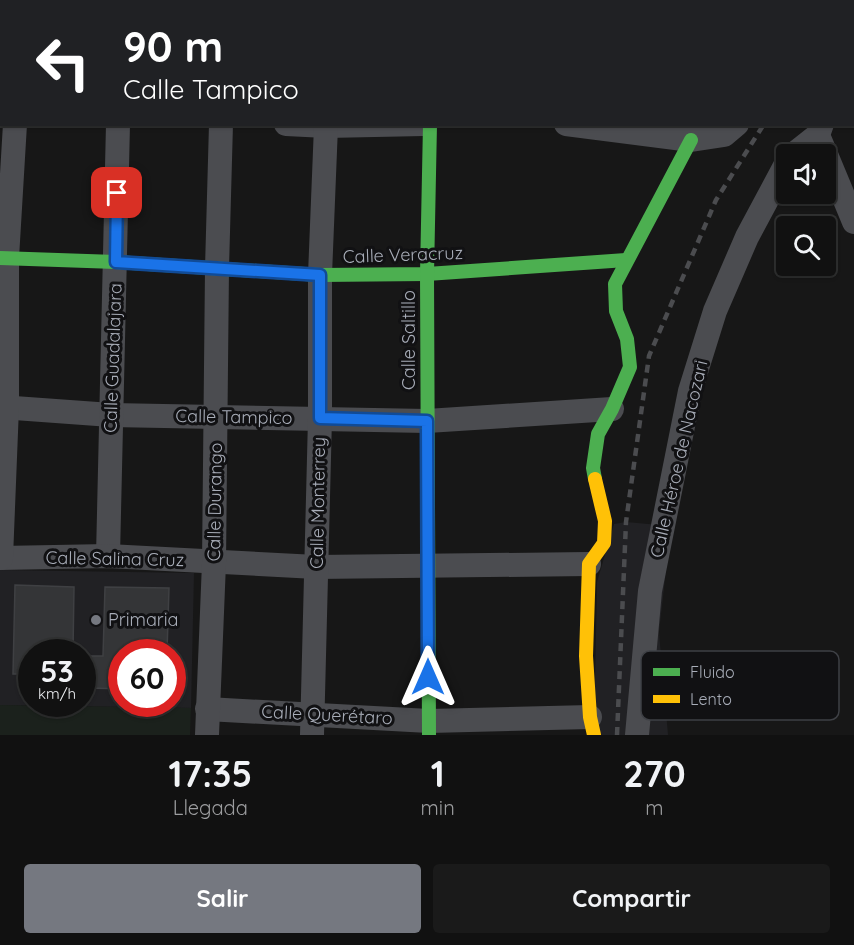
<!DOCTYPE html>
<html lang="es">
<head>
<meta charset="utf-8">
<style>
  body { margin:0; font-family:Quicksand,sans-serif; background:#1a1a1a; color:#f1f3f6; height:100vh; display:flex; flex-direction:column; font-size:22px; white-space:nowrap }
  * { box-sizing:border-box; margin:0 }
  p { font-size:20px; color:#9c9d9f }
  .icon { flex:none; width:33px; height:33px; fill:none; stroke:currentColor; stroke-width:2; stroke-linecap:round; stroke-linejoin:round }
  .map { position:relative; height:735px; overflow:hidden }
  .details { display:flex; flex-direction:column; background:#111; flex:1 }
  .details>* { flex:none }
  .top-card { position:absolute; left:0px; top:0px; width:855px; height:126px; box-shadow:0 2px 4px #0004,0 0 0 2px #303131; background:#202124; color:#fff; overflow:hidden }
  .fabs { position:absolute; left:776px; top:144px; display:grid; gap:12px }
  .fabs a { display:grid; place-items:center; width:60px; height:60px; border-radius:6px; background:#111; box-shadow:0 2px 4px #0004,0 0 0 2px #303131; font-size:30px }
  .speed { position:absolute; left:18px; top:639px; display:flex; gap:12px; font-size:30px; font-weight:700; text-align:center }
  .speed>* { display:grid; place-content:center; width:78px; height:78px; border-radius:50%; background:#111; box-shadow:0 2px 4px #0004,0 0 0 2px #303131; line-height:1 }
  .speed small { font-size:15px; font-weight:400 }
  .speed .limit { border:9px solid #d22; background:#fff; color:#111 }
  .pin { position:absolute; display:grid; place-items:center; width:51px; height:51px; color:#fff; margin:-26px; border-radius:12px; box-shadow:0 3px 9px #0006 }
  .me { position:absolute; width:66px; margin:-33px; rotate:0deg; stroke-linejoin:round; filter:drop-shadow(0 0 4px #0008) }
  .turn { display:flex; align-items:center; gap:21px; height:126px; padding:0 24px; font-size:27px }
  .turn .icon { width:78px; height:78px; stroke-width:2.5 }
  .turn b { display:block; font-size:42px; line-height:51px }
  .eta { display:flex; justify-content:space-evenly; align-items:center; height:102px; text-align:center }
  .eta b { font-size:36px; font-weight:700; line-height:42px }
  .primary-button { display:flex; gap:12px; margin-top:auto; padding:12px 24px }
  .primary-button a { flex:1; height:69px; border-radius:6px; background:#757880; color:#fff; font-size:24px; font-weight:700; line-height:69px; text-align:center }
  .primary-button a+a { background:#1a1a1a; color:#f1f3f6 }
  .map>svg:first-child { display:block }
</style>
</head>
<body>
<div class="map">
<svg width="854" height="735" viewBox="0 0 854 735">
  <rect width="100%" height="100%" fill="#171717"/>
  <!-- built -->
  <g fill="#212124" fill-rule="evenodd">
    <path d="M 626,522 L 671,526 L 659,632 L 668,735 L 594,735 L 597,582 L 614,524 Z"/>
    <path d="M 0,570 L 194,573 L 191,708 L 0,705 ZM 32,652 L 82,652 L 82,704 L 32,704 ZM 122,652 L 172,652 L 172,704 L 122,704 Z"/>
  </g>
  <!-- green -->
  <path fill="#1b211c" d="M 0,705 L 191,708 L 190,735 L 0,735 Z"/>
  <!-- building -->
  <g fill="#343537" stroke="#3f4043" stroke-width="1.5">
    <path d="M 15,585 L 74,587 L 73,652 L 32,652 L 32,674 L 13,674 Z"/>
    <path d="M 105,587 L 169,588 L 167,652 L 122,652 L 122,689 L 89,688 L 90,656 L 103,656 Z"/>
  </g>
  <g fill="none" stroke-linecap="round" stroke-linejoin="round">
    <!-- street -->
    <g stroke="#4b4c50" stroke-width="24">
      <path d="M 738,0 L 738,2"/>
      <path d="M 125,2 L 125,0"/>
      <path d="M 225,2 L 225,0"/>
      <path d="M 564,2 L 564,0"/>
      <path d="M 830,2 L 831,0"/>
      <path d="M 854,48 L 854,47"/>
      <path d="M 0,113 L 2,113"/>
      <path d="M 286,124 L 326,126 L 424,124"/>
      <path d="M 566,124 L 691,140 L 724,135 L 737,124"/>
      <path d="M 818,135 L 854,222"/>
      <path d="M 794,154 L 818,135 L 822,124"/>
      <path d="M 0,407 L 111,415 L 427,421 L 612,409"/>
      <path d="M 108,556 L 118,124"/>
      <path d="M 0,558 L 108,556 L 316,567 L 589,564"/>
      <path d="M 1,558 L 7,407 L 7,258 L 15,124"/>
      <path d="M 207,709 L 429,721 L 590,717"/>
      <path d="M 207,735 L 214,563 L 217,268 L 221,124"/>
      <path d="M 312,735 L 320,418 L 320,275 L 326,126"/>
      <path d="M 637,735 L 650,591 L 690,391 L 715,311 L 747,237 L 786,164"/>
    </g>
    <!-- fast -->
    <g stroke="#4caf50" stroke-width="14">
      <path d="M 426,0 L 426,2"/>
      <path d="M 0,258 L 116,262 L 320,275 L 427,274 L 626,260"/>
      <path d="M 595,479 L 593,468 L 598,434 L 612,409 L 630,367 L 627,339 L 616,311 L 615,284 L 691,140"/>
      <path d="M 429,735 L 427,274 L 430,124"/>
    </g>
    <!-- slow -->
    <path stroke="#ffc107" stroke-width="14" d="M 594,735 L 590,717 L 586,656 L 589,564 L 604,543 L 605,521 L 595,479"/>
    <!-- rail -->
    <g stroke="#4b4c4f" stroke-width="4.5" stroke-dasharray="8 6" stroke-linecap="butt">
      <path d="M 854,7 L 854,6"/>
      <path d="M 617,735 L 626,522 L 649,356 L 716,200 L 764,124"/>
    </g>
  </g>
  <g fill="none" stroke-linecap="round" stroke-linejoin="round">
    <!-- route casing -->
    <g stroke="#114b97" stroke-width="15">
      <path id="route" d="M 117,193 L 116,262 L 320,275 L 320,418 L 427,421 L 428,677"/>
    </g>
    <!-- route -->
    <use href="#route" stroke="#1a73e8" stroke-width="10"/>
  </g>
  <!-- markers -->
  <circle fill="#757880" stroke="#111113" stroke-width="2" cx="96" cy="620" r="6"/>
  <g text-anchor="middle" stroke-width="6" stroke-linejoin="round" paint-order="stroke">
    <!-- street labels -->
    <g font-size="18" fill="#a8adb8" stroke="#111113">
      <text transform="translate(403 255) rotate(-2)" y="6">Calle Veracruz</text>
      <text transform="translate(409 340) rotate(-90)" y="6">Calle Saltillo</text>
      <text transform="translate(113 358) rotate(-88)" y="6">Calle Guadalajara</text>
      <text transform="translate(234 417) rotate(1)" y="6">Calle Tampico</text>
      <text transform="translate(679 459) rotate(-77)" y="6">Calle Héroe de Nacozari</text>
      <text transform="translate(215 502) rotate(-89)" y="6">Calle Durango</text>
      <text transform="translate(318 503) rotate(-89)" y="6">Calle Monterrey</text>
      <text transform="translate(115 559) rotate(1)" y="6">Calle Salina Cruz</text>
      <text transform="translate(327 715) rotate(3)" y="6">Calle Querétaro</text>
    </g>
    <!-- poi labels -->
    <g font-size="18" fill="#a8adb8" stroke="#111113" text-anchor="start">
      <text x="108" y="626">Primaria</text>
    </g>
  </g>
  <!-- legend -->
  <rect x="641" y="651" width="198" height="69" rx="9" fill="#111113" stroke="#3e4045" stroke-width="1.5"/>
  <rect x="653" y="668" width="27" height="8" fill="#4caf50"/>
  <rect x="653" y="695" width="27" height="8" fill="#ffc107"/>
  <g font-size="16" fill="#a8adb8">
    <text x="690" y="678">Fluido</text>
    <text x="690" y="705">Lento</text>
  </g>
</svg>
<div class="fabs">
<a><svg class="icon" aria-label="sound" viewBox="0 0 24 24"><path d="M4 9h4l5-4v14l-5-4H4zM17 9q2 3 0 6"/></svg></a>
<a><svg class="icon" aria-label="search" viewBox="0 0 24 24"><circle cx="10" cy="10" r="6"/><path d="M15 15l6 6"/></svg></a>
</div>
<div class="speed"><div>53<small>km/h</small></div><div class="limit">60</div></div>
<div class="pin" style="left:117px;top:193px;background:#d93025"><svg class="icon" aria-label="arrive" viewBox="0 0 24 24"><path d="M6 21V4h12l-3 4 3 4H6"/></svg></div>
<svg class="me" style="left:428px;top:677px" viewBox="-20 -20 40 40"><path d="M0-17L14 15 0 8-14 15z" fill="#1a73e8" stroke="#fff" stroke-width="4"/></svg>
<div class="top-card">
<div class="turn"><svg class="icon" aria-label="left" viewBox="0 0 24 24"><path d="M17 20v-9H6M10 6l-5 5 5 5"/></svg><div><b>90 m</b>Calle Tampico</div></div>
</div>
</div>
<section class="details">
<div class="eta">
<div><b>17:35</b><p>Llegada</p></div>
<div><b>1</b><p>min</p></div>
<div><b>270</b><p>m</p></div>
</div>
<div class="primary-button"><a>Salir</a><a>Compartir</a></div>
</section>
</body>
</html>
